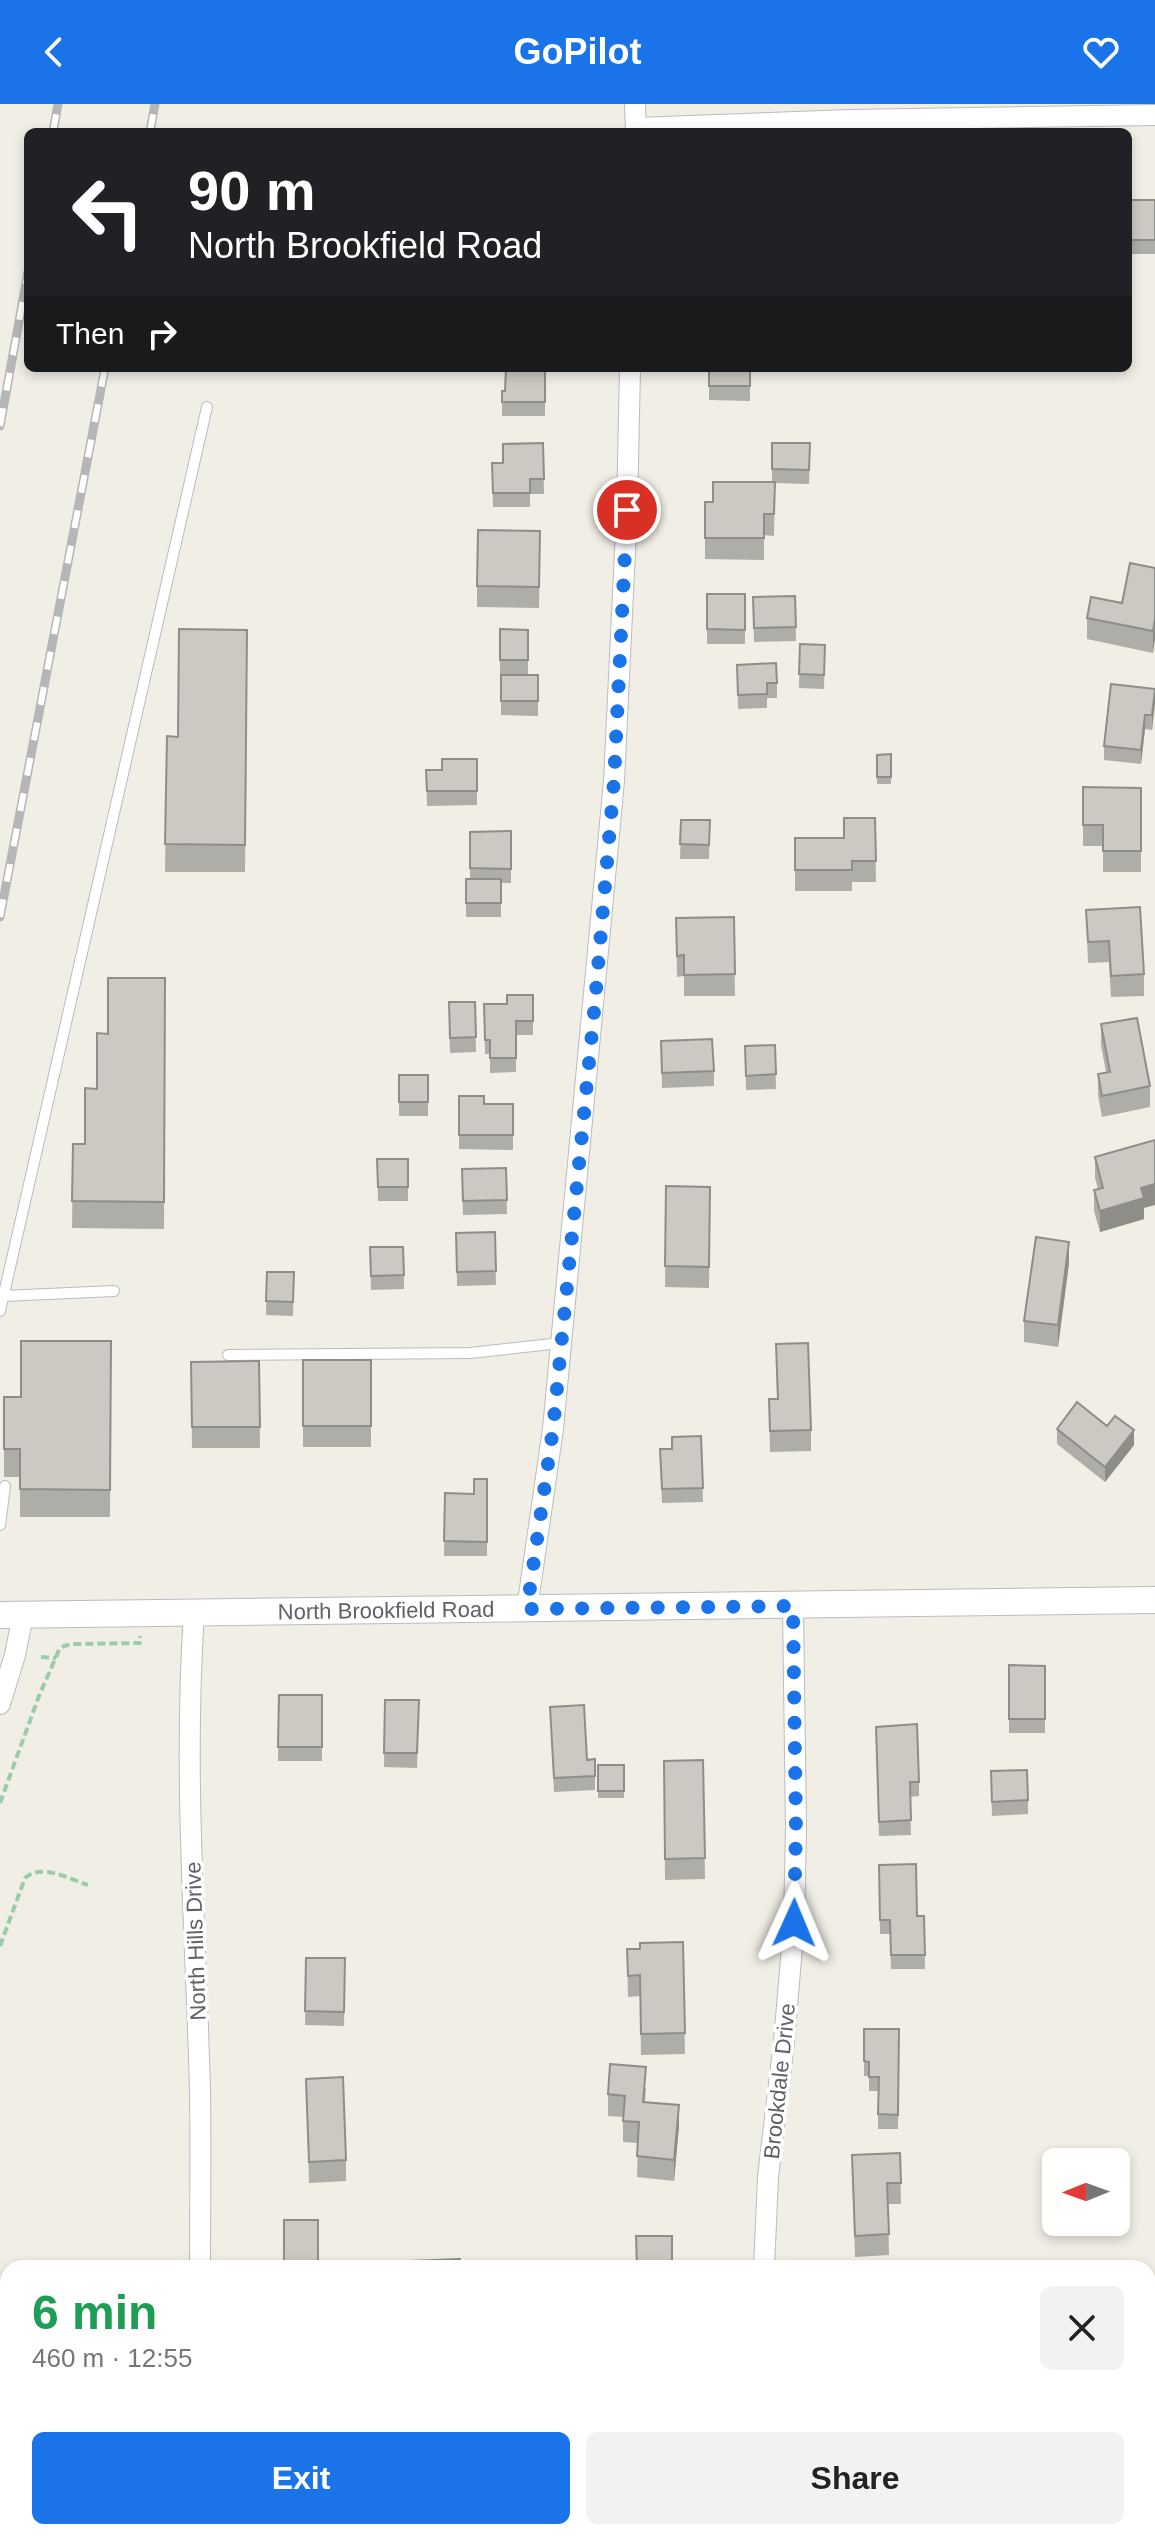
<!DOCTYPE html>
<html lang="en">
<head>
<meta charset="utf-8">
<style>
  body { margin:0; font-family:Arial,sans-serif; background:#f2f2f2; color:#222; height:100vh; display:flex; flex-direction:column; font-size:30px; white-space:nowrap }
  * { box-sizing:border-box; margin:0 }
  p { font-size:26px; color:#767676 }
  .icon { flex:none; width:44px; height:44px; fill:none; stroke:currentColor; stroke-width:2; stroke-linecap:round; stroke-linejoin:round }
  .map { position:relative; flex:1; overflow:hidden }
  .details { position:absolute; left:0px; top:2156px; width:1156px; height:280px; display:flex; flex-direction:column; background:#fff; border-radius:24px 24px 0 0; box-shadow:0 4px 12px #0003 }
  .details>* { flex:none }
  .banner { position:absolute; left:24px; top:24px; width:1108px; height:244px; border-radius:12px; box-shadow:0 4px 12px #0003; background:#202124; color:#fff; overflow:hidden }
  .needle { width:52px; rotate:269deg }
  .fabs { position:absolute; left:1042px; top:2044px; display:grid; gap:16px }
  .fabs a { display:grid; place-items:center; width:88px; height:88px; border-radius:12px; background:#fff; box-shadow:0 4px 12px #0003; font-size:40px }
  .pin { position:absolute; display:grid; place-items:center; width:68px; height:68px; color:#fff; margin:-34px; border:4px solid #fff; border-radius:50%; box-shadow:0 2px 8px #0007 }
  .me { position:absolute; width:88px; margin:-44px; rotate:1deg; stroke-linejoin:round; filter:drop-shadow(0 0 6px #0008) }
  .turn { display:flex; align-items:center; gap:28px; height:168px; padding:0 32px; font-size:36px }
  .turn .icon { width:104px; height:104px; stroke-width:2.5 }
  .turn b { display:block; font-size:56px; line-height:68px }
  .then { display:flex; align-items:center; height:76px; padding:0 32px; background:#0003; gap:16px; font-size:30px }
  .round { display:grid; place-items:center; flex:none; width:84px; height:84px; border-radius:12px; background:#f2f2f2 }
  .head { display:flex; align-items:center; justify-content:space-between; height:136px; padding:0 32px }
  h1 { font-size:48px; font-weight:700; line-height:60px; color:#1e9e55 }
  .button { display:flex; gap:16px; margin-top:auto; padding:16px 32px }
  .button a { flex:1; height:92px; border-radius:12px; background:#1a73e8; color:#fff; font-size:32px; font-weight:700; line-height:92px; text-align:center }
  .button a+a { background:#f2f2f2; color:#222 }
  header { display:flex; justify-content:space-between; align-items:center; height:104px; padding:0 32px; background:#1a73e8; color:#fff; font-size:36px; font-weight:700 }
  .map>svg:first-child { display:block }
</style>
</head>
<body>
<header><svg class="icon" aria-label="back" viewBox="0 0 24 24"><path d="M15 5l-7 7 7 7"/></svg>GoPilot<svg class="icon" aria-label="heart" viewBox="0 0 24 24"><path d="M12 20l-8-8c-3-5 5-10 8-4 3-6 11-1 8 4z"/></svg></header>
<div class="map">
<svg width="1155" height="2436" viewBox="0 0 1155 2436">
  <rect width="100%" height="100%" fill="#f1eee6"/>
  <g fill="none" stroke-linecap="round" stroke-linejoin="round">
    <!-- service casing -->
    <g stroke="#b8bcc1" stroke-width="12">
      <g id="service">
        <path d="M 3,1192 L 114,1187"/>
        <path d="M 0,1207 L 207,303"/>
        <path d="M 228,1251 L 470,1249 L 561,1239"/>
        <path d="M 0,1421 L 5,1382"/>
      </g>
    </g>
    <!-- minor casing -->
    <g stroke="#b8bcc1" stroke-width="22">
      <g id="minor">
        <path d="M 635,0 L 636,28"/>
        <path d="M 636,24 L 850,16 L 1155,11"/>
        <path d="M 527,1505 L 553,1325 L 614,677 L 627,406 L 630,264"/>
        <path d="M 194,1510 C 183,1669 196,1829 200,1988 C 201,2047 200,2105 200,2164"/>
        <path d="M 0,1600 L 15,1551 L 23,1511"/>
        <path d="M 764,2164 L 768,2073 L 784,1938 L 794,1819 L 796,1725 L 793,1502"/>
        <path d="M 208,2428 L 209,2436"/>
        <path d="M 765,2428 L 765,2436"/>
      </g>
    </g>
    <!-- tertiary casing -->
    <g stroke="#b8bcc1" stroke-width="28">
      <g id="tertiary">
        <path id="s1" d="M 0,1511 L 1155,1496"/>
      </g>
    </g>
    <!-- path -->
    <g stroke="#98cda6" stroke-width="4" stroke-dasharray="8 4" stroke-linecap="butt">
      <path d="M 41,1553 L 56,1554"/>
      <path d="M 0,1699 L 39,1592 L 59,1546 L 64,1542 L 73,1540 L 140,1539 L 140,1532"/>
      <path d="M 0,1842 L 25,1774 C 42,1759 69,1775 88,1781"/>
    </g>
    <!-- service -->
    <use href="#service" stroke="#fff" stroke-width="10"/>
    <!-- minor -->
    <use href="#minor" stroke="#fff" stroke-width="20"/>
    <!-- tertiary -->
    <use href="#tertiary" stroke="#fff" stroke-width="26"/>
    <!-- rail casing -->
    <g stroke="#b5b6b7" stroke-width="9">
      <g id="rail">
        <path d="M 53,28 L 58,0"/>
        <path d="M 150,28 L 155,0"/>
        <path d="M 0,322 L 28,168"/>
        <path d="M 0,813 L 105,264"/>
      </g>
    </g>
    <!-- rail -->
    <use href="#rail" stroke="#fff" stroke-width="6" stroke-dasharray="18" stroke-linecap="butt"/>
  </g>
  <!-- wall -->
  <g fill="#afada8">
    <rect x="1130" y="96" width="25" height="54"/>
    <path d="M 545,264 L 545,312 L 502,312 L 502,287 L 505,287 Z"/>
    <path d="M 709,264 L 750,264 L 750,297 L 709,296 Z"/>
    <path d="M 543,339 L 544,390 L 530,390 L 530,403 L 493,403 L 492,359 L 503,359 Z"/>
    <path d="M 772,339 L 810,339 L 809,380 L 775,379 L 774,432 L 764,431 L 764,456 L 705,455 L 705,398 L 713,398 L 772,378 Z"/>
    <path d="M 540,427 L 539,504 L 477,503 L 477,482 Z"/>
    <path d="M 1155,464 L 1153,549 L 1087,535 L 1087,514 L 1122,499 Z"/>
    <rect x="707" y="490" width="38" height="50"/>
    <path d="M 795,492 L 796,537 L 754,538 L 753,493 Z"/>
    <path d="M 500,525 L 528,526 L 528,570 L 500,570 Z"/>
    <path d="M 247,526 L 245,768 L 165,768 L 167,632 L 178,633 Z"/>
    <path d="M 800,540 L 825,541 L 824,585 L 799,584 Z"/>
    <path d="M 737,561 L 777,579 L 777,594 L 767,594 L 767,604 L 738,605 Z"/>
    <path d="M 501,571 L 538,571 L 538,612 L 501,611 Z"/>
    <path d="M 1155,585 L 1152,626 L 1145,625 L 1141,660 L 1104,656 L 1104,642 Z"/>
    <path d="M 891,650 L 891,680 L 877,680 L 877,651 Z"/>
    <path d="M 477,655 L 477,701 L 427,702 L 426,666 L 442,666 Z"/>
    <path d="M 1083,683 L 1141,684 L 1141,768 L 1103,768 L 1103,742 L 1083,742 Z"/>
    <path d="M 875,714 L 876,778 L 852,778 L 852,787 L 795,787 L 795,734 L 844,734 Z"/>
    <path d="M 681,716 L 710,716 L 709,755 L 680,755 Z"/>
    <path d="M 511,727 L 511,779 L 501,779 L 501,813 L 466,813 L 466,775 L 470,775 L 470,728 Z"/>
    <path d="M 1086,806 L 1144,870 L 1144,892 L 1111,893 L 1109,858 L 1088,859 Z"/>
    <path d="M 734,813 L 735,892 L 684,892 L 684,872 L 677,873 L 676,814 Z"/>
    <path d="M 165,874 L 164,1125 L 72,1124 L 73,1040 L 85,1040 L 108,930 Z"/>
    <path d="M 533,891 L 533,931 L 516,931 L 516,968 L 490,969 L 490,950 L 485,950 L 484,900 L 507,900 Z"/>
    <path d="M 475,898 L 476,948 L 450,949 L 449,913 Z"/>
    <path d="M 1101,920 L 1150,982 L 1150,1003 L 1102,1013 L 1098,991 L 1098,970 L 1106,968 L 1101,941 Z"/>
    <path d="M 661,937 L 714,967 L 714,982 L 662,984 Z"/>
    <path d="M 775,941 L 776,985 L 746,986 L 745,942 Z"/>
    <rect x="399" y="971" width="29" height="41"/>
    <path d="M 459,992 L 484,1000 L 513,1000 L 513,1046 L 459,1045 Z"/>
    <path d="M 1095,1053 L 1144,1104 L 1144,1115 L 1100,1128 L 1094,1107 L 1094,1086 L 1098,1085 L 1095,1074 Z"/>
    <path d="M 377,1055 L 408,1055 L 408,1097 L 378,1097 Z"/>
    <path d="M 506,1064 L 507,1110 L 463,1111 L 462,1065 Z"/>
    <path d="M 666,1082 L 710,1083 L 709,1184 L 665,1183 Z"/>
    <path d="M 495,1128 L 496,1181 L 457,1182 L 456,1129 Z"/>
    <path d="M 370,1143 L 404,1171 L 404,1185 L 371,1186 Z"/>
    <path d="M 1069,1159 L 1058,1243 L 1024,1238 L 1024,1217 Z"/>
    <path d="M 267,1168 L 294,1168 L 293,1212 L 266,1211 Z"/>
    <path d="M 111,1237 L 110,1413 L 20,1413 L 20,1373 L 4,1373 L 4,1345 L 21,1293 Z"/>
    <path d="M 776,1240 L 811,1326 L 811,1347 L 770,1348 L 769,1295 L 777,1295 Z"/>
    <rect x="303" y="1256" width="68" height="87"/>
    <path d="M 259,1257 L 260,1344 L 192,1344 L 191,1258 Z"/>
    <path d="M 1057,1325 L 1134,1341 L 1105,1378 L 1057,1340 Z"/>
    <path d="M 701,1332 L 703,1398 L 662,1399 L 660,1345 L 672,1345 Z"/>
    <path d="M 487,1375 L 487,1452 L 444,1452 L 445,1389 L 474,1390 Z"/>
    <path d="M 1009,1561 L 1045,1562 L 1045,1629 L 1009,1629 Z"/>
    <path d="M 279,1591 L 322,1591 L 322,1657 L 278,1657 Z"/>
    <path d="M 385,1596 L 419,1596 L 417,1664 L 384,1663 Z"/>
    <path d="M 550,1603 L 587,1656 L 595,1655 L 595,1686 L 554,1688 Z"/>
    <path d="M 876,1623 L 919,1678 L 919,1692 L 910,1693 L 911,1731 L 879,1732 Z"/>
    <path d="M 703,1656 L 705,1775 L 665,1776 L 664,1657 Z"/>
    <rect x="598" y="1661" width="26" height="33"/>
    <path d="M 991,1667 L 1028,1696 L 1028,1710 L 992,1712 Z"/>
    <path d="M 879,1761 L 917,1812 L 924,1812 L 925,1865 L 891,1865 L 890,1830 L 880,1830 Z"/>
    <path d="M 683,1838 L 685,1950 L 641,1951 L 640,1892 L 628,1893 L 627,1845 L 640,1845 Z"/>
    <path d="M 306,1854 L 345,1854 L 344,1922 L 305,1921 Z"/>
    <path d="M 864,1925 L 899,1925 L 898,2025 L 878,2025 L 878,1987 L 869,1987 L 869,1972 L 864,1972 Z"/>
    <path d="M 306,1975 L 346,2056 L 346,2077 L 309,2079 Z"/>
    <path d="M 646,1984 L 645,1998 L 679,2022 L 674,2077 L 637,2073 L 638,2039 L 623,2038 L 623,2013 L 608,2012 L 608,1990 Z"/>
    <path d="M 900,2049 L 901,2100 L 888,2100 L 889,2151 L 855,2153 L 852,2051 Z"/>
    <rect x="290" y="2428" width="46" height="8"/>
    <path d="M 384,2428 L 459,2428 L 384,2431 Z"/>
  </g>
  <!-- shaded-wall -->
  <g fill="#8f8d88">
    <path d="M 1155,515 L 1155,536 L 1153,549 L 1153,527 Z"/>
    <path d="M 1155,585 L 1155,600 L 1152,626 L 1152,611 Z"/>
    <path d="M 1145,611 L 1145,625 L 1141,660 L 1141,646 Z"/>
    <path d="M 1155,1080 L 1155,1101 L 1144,1104 L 1144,1115 L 1100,1128 L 1100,1107 L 1141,1084 Z"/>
    <path d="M 1069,1138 L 1069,1159 L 1058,1243 L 1058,1221 Z"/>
    <path d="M 1134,1326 L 1134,1341 L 1105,1378 L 1105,1363 Z"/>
    <path d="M 679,2001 L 679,2022 L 674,2077 L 674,2056 Z"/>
  </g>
  <!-- building -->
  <g fill="#ccc9c3" stroke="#8f8d88" stroke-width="2">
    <rect x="1130" y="96" width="25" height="40"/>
    <path d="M 506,264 L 545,264 L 545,298 L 502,298 L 502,287 L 505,287 Z"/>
    <rect x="709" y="264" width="41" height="18"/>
    <path d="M 543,339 L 544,375 L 530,375 L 530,389 L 493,389 L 492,359 L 503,359 L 503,340 Z"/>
    <path d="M 772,339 L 810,339 L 809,366 L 772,365 Z"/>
    <path d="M 713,378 L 775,378 L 774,410 L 764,410 L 764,434 L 705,434 L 705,398 L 713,398 Z"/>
    <path d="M 478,426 L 540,427 L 539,483 L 477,482 Z"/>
    <path d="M 1130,459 L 1155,464 L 1155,515 L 1153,527 L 1087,514 L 1091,493 L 1122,499 Z"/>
    <path d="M 707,490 L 745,490 L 745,526 L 707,525 Z"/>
    <path d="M 795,492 L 796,523 L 754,524 L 753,493 Z"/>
    <path d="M 179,525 L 247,526 L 245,741 L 165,740 L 167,632 L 178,633 Z"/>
    <path d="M 500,525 L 528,526 L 528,556 L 500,556 Z"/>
    <path d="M 800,540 L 825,541 L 824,571 L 799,570 Z"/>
    <path d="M 776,559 L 777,579 L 767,579 L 767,590 L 738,591 L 737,561 Z"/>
    <rect x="501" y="571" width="37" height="26"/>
    <path d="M 1111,580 L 1155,585 L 1152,611 L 1145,611 L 1141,646 L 1104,642 Z"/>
    <path d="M 891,650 L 891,673 L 877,673 L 877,651 Z"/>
    <path d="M 442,655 L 477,655 L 477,687 L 427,687 L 426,666 L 442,666 Z"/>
    <path d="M 1083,683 L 1141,684 L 1141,747 L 1103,747 L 1103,721 L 1083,721 Z"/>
    <path d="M 844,714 L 875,714 L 876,757 L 852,757 L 852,766 L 795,766 L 795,734 L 844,734 Z"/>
    <path d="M 681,716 L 710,716 L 709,741 L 680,740 Z"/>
    <path d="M 511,727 L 511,765 L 470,764 L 470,728 Z"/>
    <rect x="466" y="775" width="35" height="24"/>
    <path d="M 1140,803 L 1144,870 L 1111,872 L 1109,837 L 1088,838 L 1086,806 Z"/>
    <path d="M 734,813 L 735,870 L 684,871 L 684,851 L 677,852 L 676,814 Z"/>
    <path d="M 108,874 L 165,874 L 164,1098 L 72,1097 L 73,1040 L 85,1040 L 85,984 L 97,985 L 97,929 L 108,930 Z"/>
    <path d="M 507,891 L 533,891 L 533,917 L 516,917 L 516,954 L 490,954 L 490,936 L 485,936 L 484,900 L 507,900 Z"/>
    <path d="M 449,898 L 475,898 L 476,933 L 450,934 Z"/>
    <path d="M 1137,914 L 1150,982 L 1102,992 L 1098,970 L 1110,968 L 1101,920 Z"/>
    <path d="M 712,935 L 714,967 L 662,969 L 661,937 Z"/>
    <path d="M 775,941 L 776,970 L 746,972 L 745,942 Z"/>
    <rect x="399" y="971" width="29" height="27"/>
    <path d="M 459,992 L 484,992 L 484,1000 L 513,1000 L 513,1031 L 459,1031 Z"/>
    <path d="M 1155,1036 L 1155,1080 L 1141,1084 L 1144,1094 L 1100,1107 L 1094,1086 L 1103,1084 L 1095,1053 Z"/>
    <path d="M 377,1055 L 408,1055 L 408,1083 L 378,1083 Z"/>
    <path d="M 506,1064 L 507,1096 L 463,1097 L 462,1065 Z"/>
    <path d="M 666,1082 L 710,1083 L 709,1163 L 665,1162 Z"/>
    <path d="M 495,1128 L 496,1167 L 457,1168 L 456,1129 Z"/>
    <path d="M 1036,1133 L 1069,1138 L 1058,1221 L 1024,1217 Z"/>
    <path d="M 370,1143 L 403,1143 L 404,1171 L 371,1172 Z"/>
    <path d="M 267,1168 L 294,1168 L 293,1198 L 266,1197 Z"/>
    <path d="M 21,1237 L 111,1237 L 110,1386 L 20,1385 L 20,1345 L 4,1345 L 4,1293 L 21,1293 Z"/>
    <path d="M 808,1239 L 811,1326 L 770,1327 L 769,1295 L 778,1295 L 776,1240 Z"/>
    <rect x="303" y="1256" width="68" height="66"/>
    <path d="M 259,1257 L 260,1323 L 192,1323 L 191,1258 Z"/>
    <path d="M 1077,1298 L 1107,1322 L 1115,1312 L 1134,1326 L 1105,1363 L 1057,1325 Z"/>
    <path d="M 701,1332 L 703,1384 L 662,1385 L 660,1345 L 672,1345 L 672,1333 Z"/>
    <path d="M 474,1375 L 487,1375 L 487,1438 L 444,1437 L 445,1389 L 474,1390 Z"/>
    <path d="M 1009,1561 L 1045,1562 L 1045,1615 L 1009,1615 Z"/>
    <path d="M 279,1591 L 322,1591 L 322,1643 L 278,1643 Z"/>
    <path d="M 385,1596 L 419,1596 L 417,1649 L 384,1649 Z"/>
    <path d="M 584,1601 L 587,1656 L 595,1655 L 595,1672 L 554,1674 L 550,1603 Z"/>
    <path d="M 917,1620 L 919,1678 L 910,1678 L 911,1716 L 879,1718 L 876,1623 Z"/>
    <path d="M 703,1656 L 705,1754 L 665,1755 L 664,1657 Z"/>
    <rect x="598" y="1661" width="26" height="26"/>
    <path d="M 1027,1666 L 1028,1696 L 992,1698 L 991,1667 Z"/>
    <path d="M 916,1760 L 917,1812 L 924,1812 L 925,1851 L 891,1851 L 890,1816 L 880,1816 L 879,1761 Z"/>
    <path d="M 683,1838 L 685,1929 L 641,1930 L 640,1871 L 628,1872 L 627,1845 L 640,1845 L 640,1839 Z"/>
    <path d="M 306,1854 L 345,1854 L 344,1908 L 305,1907 Z"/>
    <path d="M 864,1925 L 899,1925 L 898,2011 L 878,2010 L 879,1973 L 869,1973 L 869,1958 L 864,1957 Z"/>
    <path d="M 610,1960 L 646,1963 L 643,1998 L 679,2001 L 674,2056 L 637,2052 L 639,2018 L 623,2017 L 625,1992 L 608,1990 Z"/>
    <path d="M 343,1973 L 346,2056 L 309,2058 L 306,1975 Z"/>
    <path d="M 900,2049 L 901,2079 L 887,2079 L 889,2130 L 855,2132 L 852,2051 Z"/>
    <rect x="284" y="2116" width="34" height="48"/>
    <path d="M 636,2132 L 672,2132 L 672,2164 L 637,2164 Z"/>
    <path d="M 460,2155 L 460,2164 L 384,2164 L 383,2158 Z"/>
    <path d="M 291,2428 L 324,2428 L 324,2436 L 305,2436 L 304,2431 L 291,2432 Z"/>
    <path d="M 633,2428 L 664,2428 L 665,2436 L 633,2436 Z"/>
    <rect x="852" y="2428" width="42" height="8"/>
  </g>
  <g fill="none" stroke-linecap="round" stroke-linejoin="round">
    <!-- route -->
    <path stroke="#1a73e8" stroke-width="14" stroke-dasharray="0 25.2" d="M 627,406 L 614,677 L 595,898 L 553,1325 L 527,1505 L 793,1502 L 796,1725 L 794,1819"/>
  </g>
  <g text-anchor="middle" stroke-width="7" stroke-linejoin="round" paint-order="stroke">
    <!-- street labels -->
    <g font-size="22" fill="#5d6268" stroke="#fff">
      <text dy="8" stroke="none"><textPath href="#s1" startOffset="386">North Brookfield Road</textPath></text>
      <text transform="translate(195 1837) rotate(-92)" y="8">North Hills Drive</text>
      <text transform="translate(779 1977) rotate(-84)" y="8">Brookdale Drive</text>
    </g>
  </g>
</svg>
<div class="fabs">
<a><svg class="needle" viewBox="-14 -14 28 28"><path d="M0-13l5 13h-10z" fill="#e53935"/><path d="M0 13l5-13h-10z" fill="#767676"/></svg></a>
</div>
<div class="pin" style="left:627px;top:406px;background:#d93025"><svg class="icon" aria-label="arrive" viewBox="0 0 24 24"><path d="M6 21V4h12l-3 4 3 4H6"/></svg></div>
<svg class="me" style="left:794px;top:1819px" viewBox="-20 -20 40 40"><path d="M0-17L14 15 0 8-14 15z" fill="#1a73e8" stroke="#fff" stroke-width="4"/></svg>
<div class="banner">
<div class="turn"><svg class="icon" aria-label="left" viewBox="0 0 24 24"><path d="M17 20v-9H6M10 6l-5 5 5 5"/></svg><div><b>90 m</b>North Brookfield Road</div></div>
<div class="then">Then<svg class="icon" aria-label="right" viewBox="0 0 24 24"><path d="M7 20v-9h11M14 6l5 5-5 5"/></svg></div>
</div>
<section class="details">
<div class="head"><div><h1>6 min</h1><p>460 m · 12:55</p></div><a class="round"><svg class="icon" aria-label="close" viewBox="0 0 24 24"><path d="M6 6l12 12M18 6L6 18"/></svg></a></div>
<div class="button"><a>Exit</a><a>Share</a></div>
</section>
</div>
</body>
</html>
